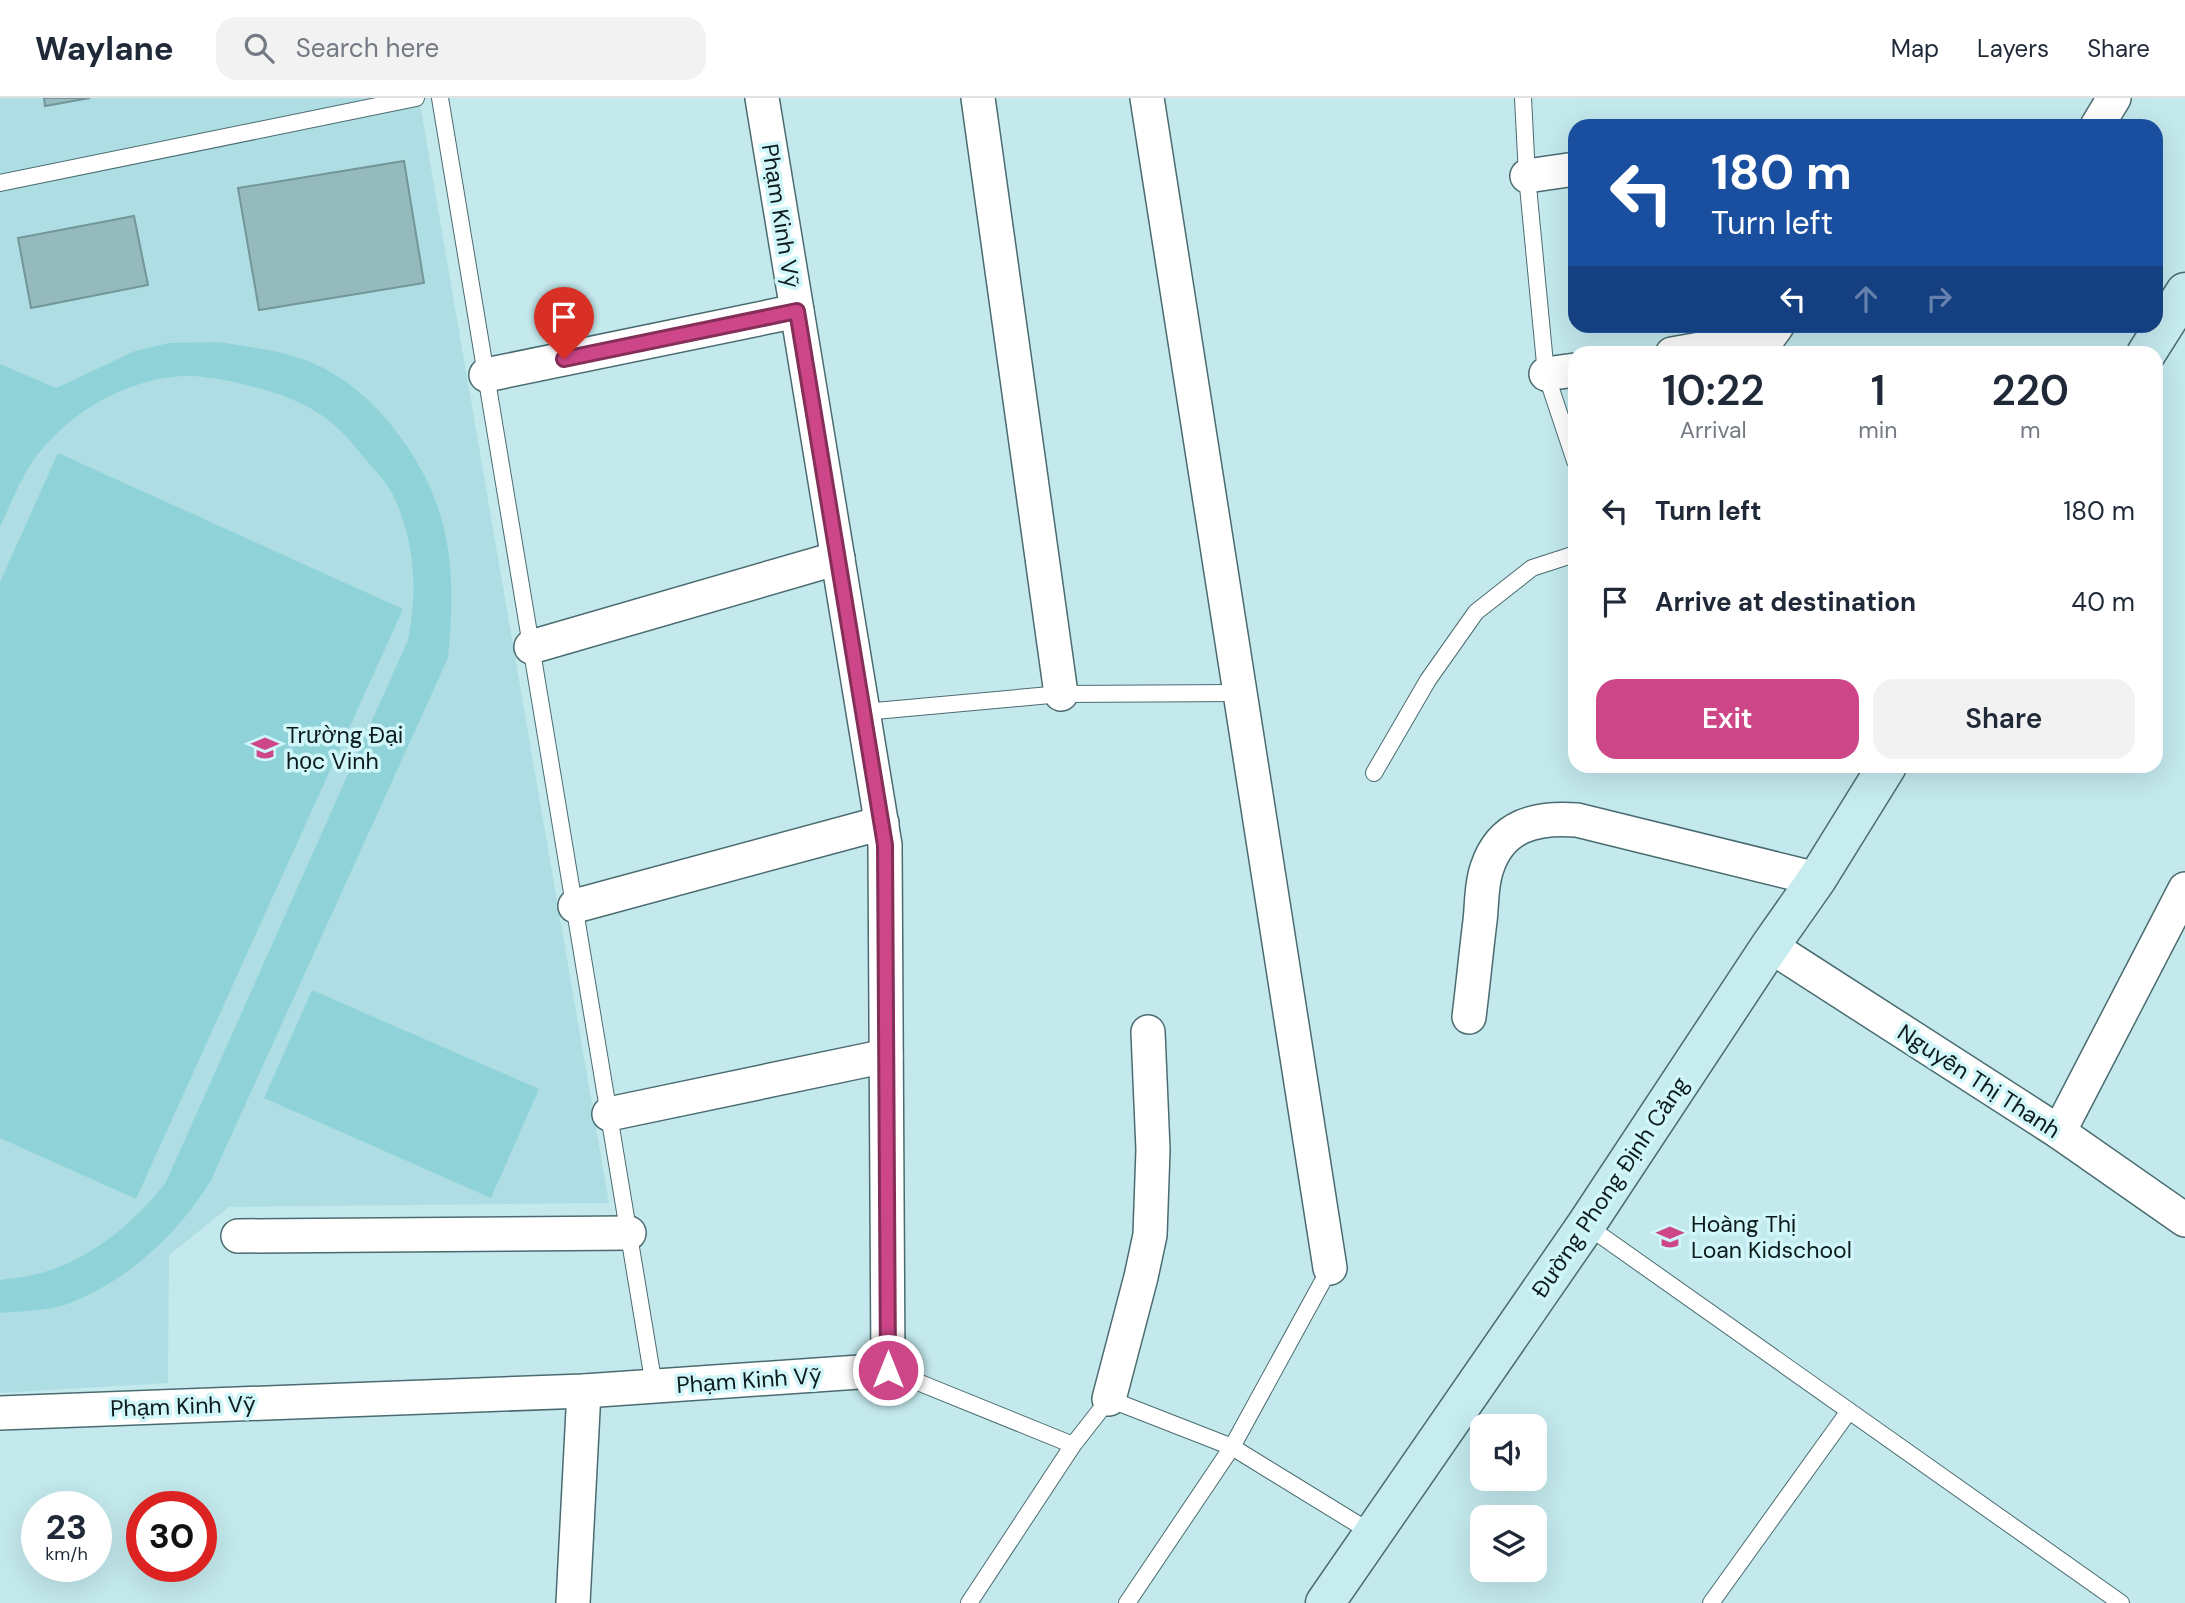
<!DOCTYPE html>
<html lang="en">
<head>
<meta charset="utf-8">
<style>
  body { margin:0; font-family:"DM Sans",sans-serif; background:#f2f2f3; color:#1f2937; height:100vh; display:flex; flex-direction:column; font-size:26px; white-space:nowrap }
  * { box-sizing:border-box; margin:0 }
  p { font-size:23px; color:#747a83 }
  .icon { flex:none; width:38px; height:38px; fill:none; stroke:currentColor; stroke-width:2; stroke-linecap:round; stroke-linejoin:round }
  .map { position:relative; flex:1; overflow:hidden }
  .side { position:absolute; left:1568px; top:248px; width:595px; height:427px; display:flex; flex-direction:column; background:#fff; border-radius:21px; box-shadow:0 7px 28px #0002 }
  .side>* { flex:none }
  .hud { position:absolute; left:1568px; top:21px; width:595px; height:214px; border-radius:21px; box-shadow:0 7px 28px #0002; background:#1a4fa0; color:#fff; overflow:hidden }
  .controls { position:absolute; left:1470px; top:1316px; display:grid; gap:14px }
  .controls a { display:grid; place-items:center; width:77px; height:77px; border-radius:14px; background:#fff; box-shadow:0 7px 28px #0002; font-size:35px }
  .speed { position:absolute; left:21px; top:1393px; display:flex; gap:14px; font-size:35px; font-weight:700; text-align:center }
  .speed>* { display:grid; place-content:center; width:91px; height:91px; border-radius:50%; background:#fff; box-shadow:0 7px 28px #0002; line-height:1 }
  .speed small { font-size:18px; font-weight:400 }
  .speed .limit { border:10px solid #d22; background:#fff; color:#111 }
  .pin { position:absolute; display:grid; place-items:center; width:60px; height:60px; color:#fff; margin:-72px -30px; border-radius:50% 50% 50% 0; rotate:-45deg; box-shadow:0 0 7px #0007 }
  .pin .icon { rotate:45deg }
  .me { position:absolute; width:77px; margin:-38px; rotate:0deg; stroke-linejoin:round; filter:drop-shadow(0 0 5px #0008) }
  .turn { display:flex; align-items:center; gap:24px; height:147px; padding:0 28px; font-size:32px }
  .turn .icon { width:91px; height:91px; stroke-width:2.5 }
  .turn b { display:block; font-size:49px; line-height:60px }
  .lanes { display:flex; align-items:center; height:66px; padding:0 28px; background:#0003; justify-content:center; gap:35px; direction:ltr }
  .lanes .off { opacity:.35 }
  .eta { display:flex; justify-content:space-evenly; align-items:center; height:119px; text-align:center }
  .eta b { font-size:42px; font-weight:600; line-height:49px }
  .primary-button { display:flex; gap:14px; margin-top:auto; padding:14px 28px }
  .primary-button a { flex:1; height:80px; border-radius:21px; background:#cc4688; color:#fff; font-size:28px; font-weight:600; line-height:80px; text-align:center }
  .primary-button a+a { background:#f2f2f3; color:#1f2937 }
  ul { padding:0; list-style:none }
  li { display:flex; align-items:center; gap:21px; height:91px; padding:0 28px }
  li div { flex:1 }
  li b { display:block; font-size:26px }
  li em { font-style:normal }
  header { display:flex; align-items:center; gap:42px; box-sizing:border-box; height:98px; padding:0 35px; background:#fff; border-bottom:2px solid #e0e1e3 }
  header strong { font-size:33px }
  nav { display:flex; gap:38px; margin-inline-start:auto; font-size:24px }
  .search { width:490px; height:63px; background:#f2f2f3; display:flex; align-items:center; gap:18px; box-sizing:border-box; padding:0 24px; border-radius:21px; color:#747a83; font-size:26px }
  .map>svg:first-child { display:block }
</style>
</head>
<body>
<header>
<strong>Waylane</strong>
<div class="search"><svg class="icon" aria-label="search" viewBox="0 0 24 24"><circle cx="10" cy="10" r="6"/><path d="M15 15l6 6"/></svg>Search here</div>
<nav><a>Map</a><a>Layers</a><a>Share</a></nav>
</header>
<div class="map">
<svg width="2185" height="1505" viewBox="0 0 2185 1505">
  <rect width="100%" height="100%" fill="#c3e9ed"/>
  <!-- built -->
  <path fill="#aedee3" d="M 0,0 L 419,0 L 609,1105 L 229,1109 L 169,1157 L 168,1285 L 0,1295 Z"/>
  <!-- green -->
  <g fill="#8fd3d9">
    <path d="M 219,244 C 250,249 279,252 308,263 C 343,277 369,300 392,328 C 451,402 457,468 448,560 L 211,1082 C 178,1136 130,1181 70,1205 C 50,1213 22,1213 0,1215 L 0,1182 C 11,1180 22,1180 33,1177 C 85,1166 135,1125 166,1084 L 408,542 C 418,492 415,444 393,397 C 387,385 376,374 367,363 C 357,351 347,338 335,328 C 314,308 282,296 254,289 C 234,284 213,279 192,278 C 136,277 79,308 43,350 C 23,373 13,401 0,429 L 0,266 L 56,290 L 135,253 L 169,245 Z"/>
    <path d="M 58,355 L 403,511 L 136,1101 L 0,1040 L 0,484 Z"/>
    <path d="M 312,892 L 539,991 L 491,1100 L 264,1000 Z"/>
  </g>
  <!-- building -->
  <g fill="#95babe" stroke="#729699" stroke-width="2">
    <path d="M 44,0 L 90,0 L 45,8 Z"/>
    <path d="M 404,63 L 424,185 L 259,212 L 238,90 Z"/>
    <path d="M 134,118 L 148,187 L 31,210 L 18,140 Z"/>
  </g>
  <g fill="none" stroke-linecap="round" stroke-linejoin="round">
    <!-- lane casing -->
    <g stroke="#4a6c70" stroke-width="18">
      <g id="lane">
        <path d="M 440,0 L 654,1288"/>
        <path d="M 1523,0 L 1527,78 L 1546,276 L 1575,363"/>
        <path d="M 0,85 L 416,0"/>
        <path d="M 864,614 L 1061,596 L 1240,595"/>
        <path d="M 1374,675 L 1428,582 L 1476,514 L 1532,470 L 1575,456"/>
        <path d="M 1586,1127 L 2121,1505"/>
        <path d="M 888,1272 L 1073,1347"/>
        <path d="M 969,1505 L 1073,1347 L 1109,1301 L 1232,1349 L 1372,1435"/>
        <path d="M 1127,1505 L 1232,1349 L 1330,1170"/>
        <path d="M 1711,1505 L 1849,1313"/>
      </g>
    </g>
    <!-- street casing -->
    <g stroke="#4a6c70" stroke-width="36">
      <g id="street">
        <path d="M 978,0 L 1061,596"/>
        <path d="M 1147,0 L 1330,1170"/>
        <path d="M 2097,28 L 2114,0"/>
        <path d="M 1527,78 L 1575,71"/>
        <path d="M 1672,256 L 1769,239 L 1777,228"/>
        <path d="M 1546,276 L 1575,272"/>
        <path d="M 486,277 L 797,213"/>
        <path d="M 531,549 L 838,460"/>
        <path d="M 575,808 L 882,725"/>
        <path d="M 1770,848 L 2059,1034 L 2185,1122"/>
        <path d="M 1469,919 C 1473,887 1476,855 1480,823 C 1482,806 1481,786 1487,770 C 1501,727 1536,719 1577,722 L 1817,781"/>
        <path d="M 609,1016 L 886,958"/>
        <path d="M 2059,1034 L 2185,791"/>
        <path d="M 238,1138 L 629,1135"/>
        <path d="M 1109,1301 L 1141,1179 L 1150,1137 L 1153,1052 L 1148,934"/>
        <path d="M 0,1315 L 584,1293 L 888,1272 L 885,747 L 762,0"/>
        <path d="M 573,1505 L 584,1293"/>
      </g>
    </g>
    <!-- secondary casing -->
    <g stroke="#4a6c70" stroke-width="41">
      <g id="secondary">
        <path d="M 2146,256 L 2185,194"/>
        <path d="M 1325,1505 L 1586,1127 L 1770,848 L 1817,781 L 1887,668"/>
      </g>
    </g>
    <!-- lane -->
    <use href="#lane" stroke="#fff" stroke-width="16"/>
    <!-- street -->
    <use href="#street" stroke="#fff" stroke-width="33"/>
    <!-- secondary -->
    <use href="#secondary" stroke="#c6ecf0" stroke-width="38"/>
  </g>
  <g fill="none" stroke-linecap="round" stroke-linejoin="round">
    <!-- route casing -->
    <g stroke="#852e58" stroke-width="18">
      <path id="route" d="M 564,261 L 797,213 L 885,747 L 888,1272"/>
    </g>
    <!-- route -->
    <use href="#route" stroke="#cc4688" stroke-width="12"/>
  </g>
  <!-- icons -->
  <defs>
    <g id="university-bare" transform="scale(2.1)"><path d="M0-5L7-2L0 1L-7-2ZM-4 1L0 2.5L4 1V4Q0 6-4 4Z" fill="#cc4688" stroke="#d0f6fa" stroke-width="2.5" paint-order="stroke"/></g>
    <g id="school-bare" transform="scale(2.1)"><path d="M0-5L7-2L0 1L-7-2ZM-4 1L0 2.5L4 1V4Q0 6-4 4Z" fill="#cc4688" stroke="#d0f6fa" stroke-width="2.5" paint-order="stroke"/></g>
  </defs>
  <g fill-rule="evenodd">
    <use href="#university-bare" x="265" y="650"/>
    <use href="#school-bare" x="1670" y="1139"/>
  </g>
  <g text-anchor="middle" stroke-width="7" stroke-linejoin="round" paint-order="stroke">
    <!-- street labels -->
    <g font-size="23" fill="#0d1b1c" stroke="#d0f6fa">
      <text transform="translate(781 118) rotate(81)" y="8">Phạm Kinh Vỹ</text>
      <text transform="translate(1979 983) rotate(33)" y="8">Nguyễn Thị Thanh</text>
      <text transform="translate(1610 1089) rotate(-56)" y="8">Đường Phong Định Cảng</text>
      <text transform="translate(749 1282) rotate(-4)" y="8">Phạm Kinh Vỹ</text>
      <text transform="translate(183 1308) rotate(-2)" y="8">Phạm Kinh Vỹ</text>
    </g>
    <!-- poi labels -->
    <g font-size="23" fill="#0d1b1c" stroke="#d0f6fa" text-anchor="start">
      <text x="286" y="645">Trường Đại<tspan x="286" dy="26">học Vinh</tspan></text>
      <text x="1691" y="1134">Hoàng Thị<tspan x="1691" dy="26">Loan Kidschool</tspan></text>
    </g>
  </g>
</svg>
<div class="controls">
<a><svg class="icon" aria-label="sound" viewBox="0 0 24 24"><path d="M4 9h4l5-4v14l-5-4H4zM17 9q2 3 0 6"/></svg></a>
<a><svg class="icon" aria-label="layers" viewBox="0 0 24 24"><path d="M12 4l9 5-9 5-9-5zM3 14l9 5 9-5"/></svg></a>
</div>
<div class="speed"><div>23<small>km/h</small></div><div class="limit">30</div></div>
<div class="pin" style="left:564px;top:261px;background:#d93025"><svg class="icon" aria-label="arrive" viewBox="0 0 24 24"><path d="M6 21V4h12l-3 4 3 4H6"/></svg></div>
<svg class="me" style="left:888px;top:1272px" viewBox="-20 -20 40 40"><circle r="17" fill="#cc4688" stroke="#fff" stroke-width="3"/><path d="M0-11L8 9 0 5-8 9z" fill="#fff"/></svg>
<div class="hud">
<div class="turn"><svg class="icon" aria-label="left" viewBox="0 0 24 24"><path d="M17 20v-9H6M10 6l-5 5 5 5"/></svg><div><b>180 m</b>Turn left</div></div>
<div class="lanes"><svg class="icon" aria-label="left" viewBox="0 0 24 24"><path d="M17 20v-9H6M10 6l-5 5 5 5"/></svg><svg class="icon off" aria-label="ahead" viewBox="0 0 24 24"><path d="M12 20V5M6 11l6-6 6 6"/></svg><svg class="icon off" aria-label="right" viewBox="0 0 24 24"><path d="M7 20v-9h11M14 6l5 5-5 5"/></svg></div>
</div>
<section class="side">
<div class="eta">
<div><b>10:22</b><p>Arrival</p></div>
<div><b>1</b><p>min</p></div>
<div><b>220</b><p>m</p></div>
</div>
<ul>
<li><svg class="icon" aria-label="left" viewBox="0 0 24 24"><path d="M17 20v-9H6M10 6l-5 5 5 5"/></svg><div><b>Turn left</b></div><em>180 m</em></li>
<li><svg class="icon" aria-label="arrive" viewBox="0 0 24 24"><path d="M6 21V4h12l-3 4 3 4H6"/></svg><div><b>Arrive at destination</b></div><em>40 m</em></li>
</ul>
<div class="primary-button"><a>Exit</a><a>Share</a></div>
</section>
</div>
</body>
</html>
